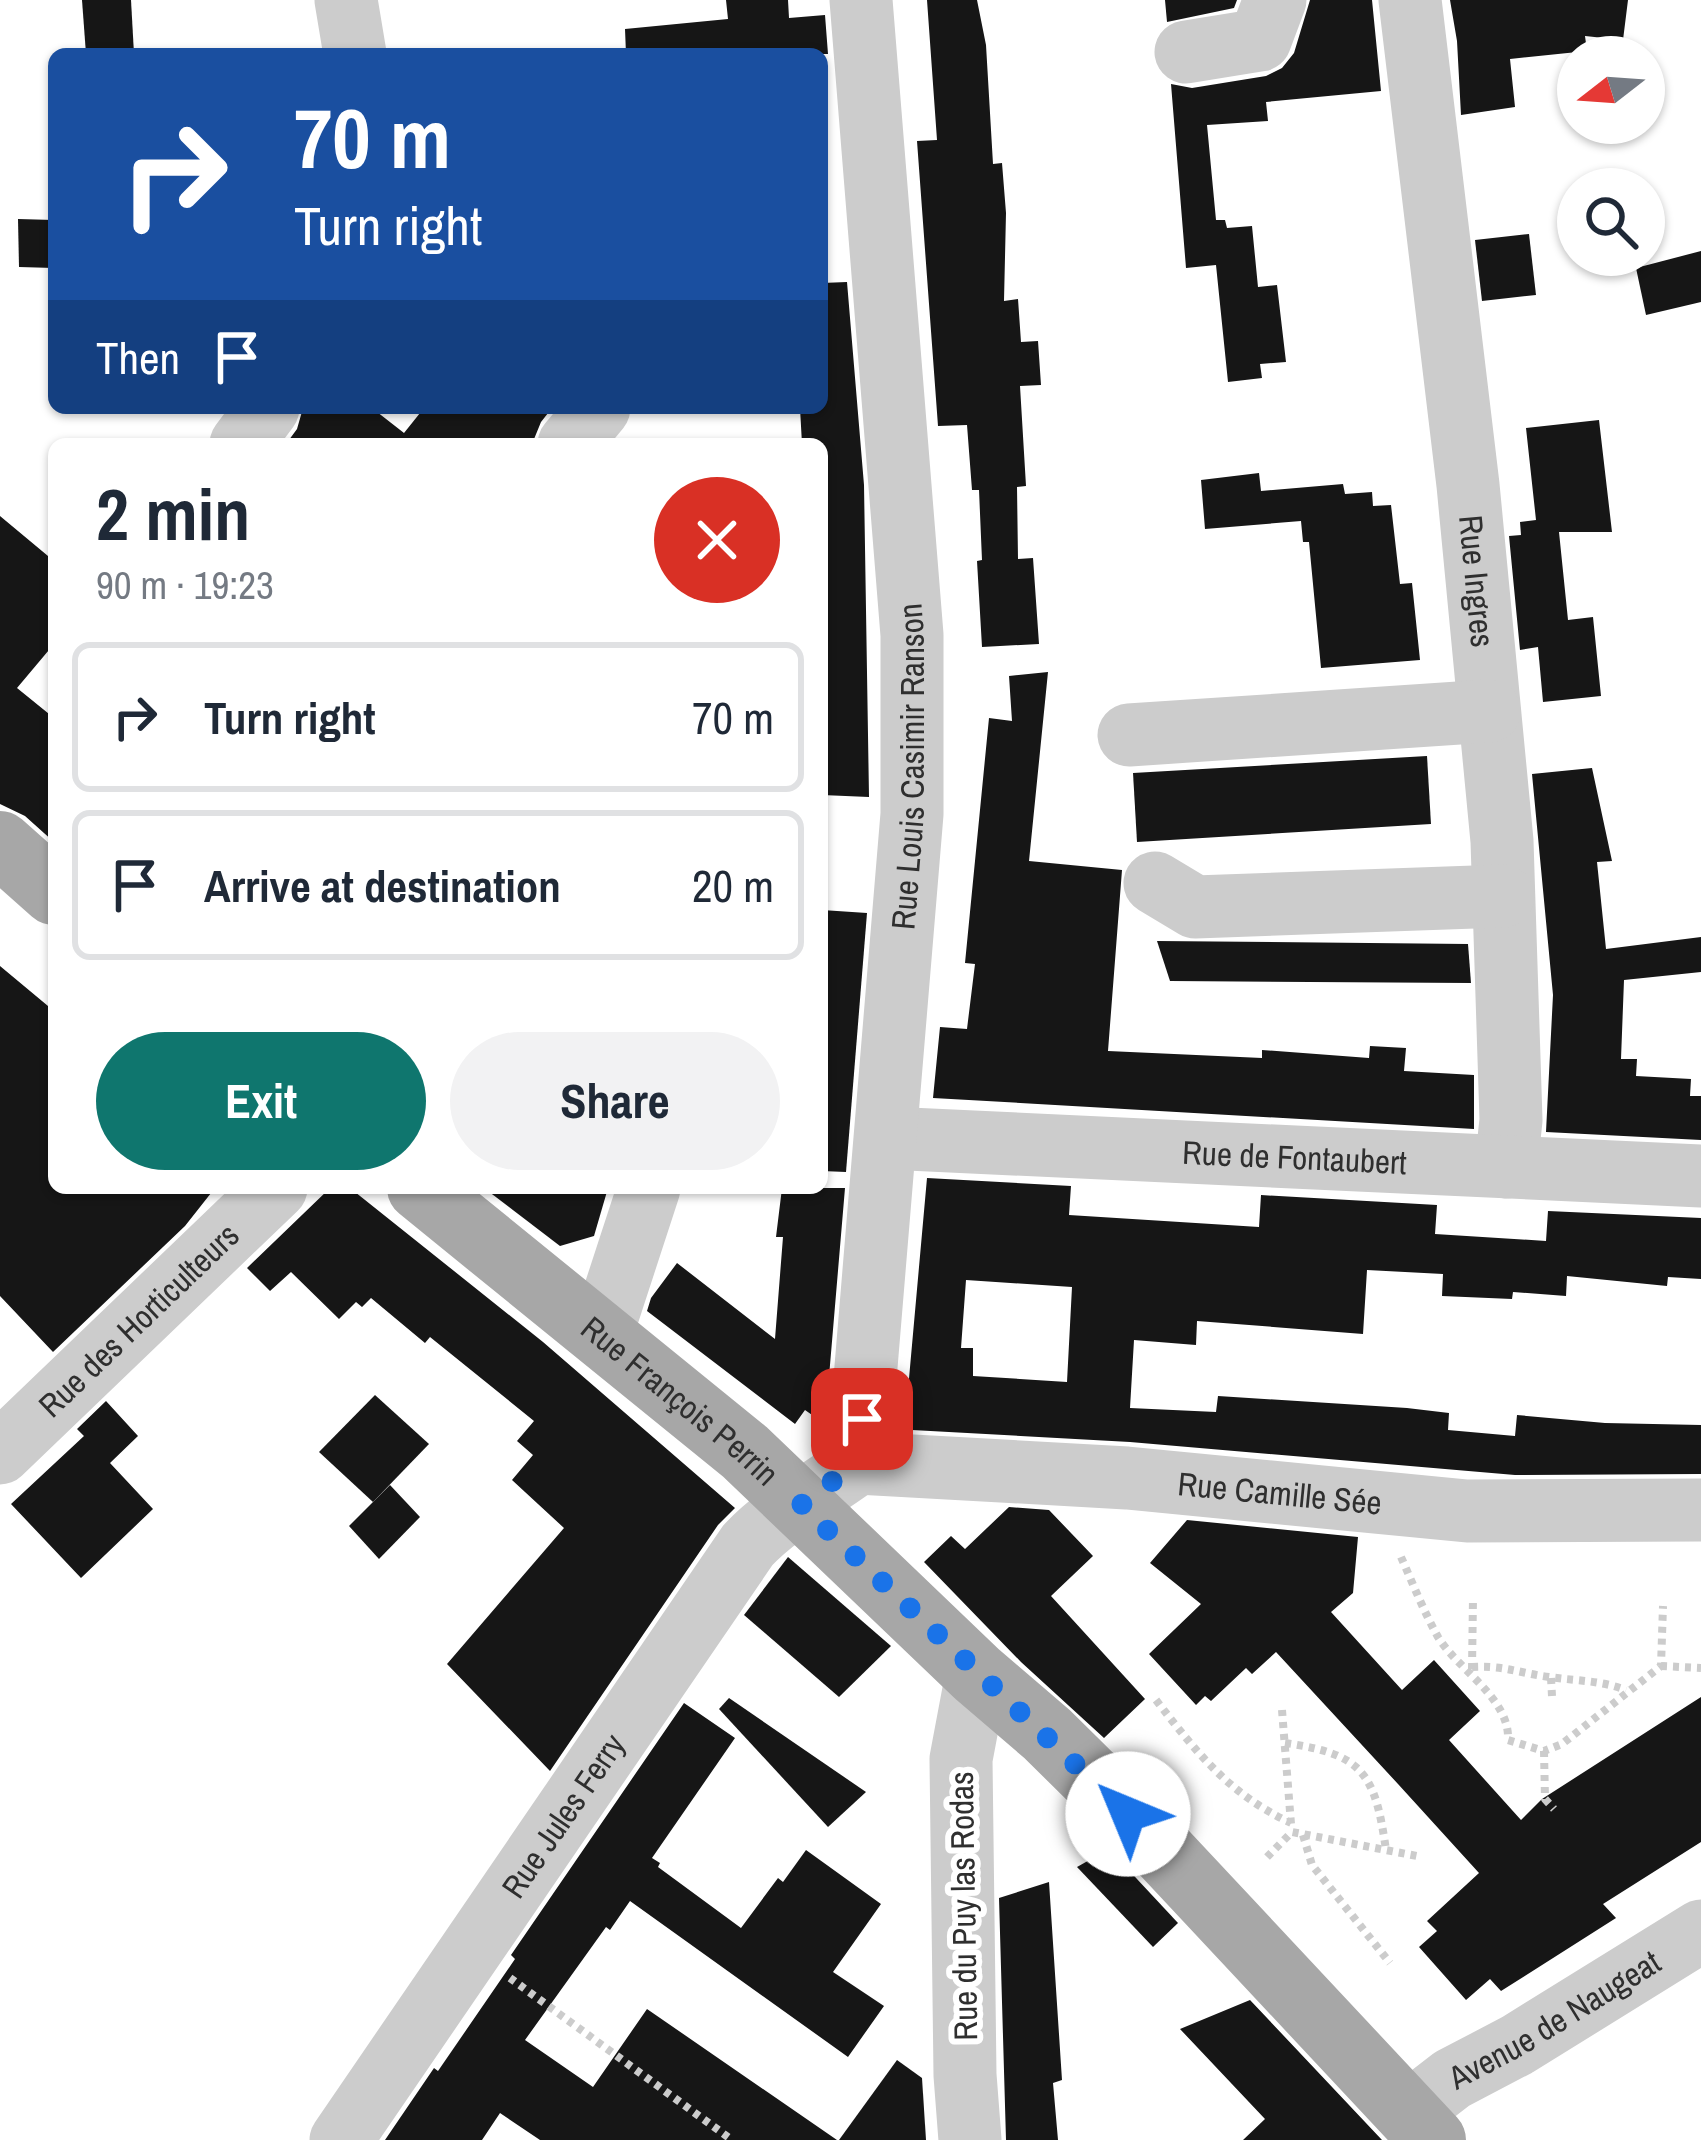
<!DOCTYPE html>
<html lang="en">
<head>
<meta charset="utf-8">
<style>
  body { margin:0; font-family:"Archivo Narrow",sans-serif; background:#f2f2f3; color:#1f2937; height:100vh; display:flex; flex-direction:column; font-size:45px; white-space:nowrap }
  * { box-sizing:border-box; margin:0 }
  p { font-size:39px; color:#747a83 }
  .icon { flex:none; width:66px; height:66px; fill:none; stroke:currentColor; stroke-width:2; stroke-linecap:round; stroke-linejoin:round }
  .map { position:relative; flex:1; overflow:hidden }
  .side { position:absolute; left:48px; top:438px; width:780px; height:756px; display:flex; flex-direction:column; background:#fff; border-radius:18px; box-shadow:0 3px 9px #0004 }
  .side>* { flex:none }
  .banner { position:absolute; left:48px; top:48px; width:780px; height:366px; border-radius:18px; box-shadow:0 3px 9px #0004; background:#1a4fa0; color:#fff; overflow:hidden }
  .needle { width:78px; rotate:253deg }
  .fabs { position:absolute; left:1557px; top:36px; display:grid; gap:24px }
  .fabs a { display:grid; place-items:center; width:108px; height:108px; border-radius:50%; background:#fff; box-shadow:0 3px 9px #0004; font-size:60px }
  .pin { position:absolute; display:grid; place-items:center; width:102px; height:102px; color:#fff; margin:-51px; border-radius:24px; box-shadow:0 6px 18px #0006 }
  .me { position:absolute; width:132px; margin:-66px; rotate:315deg; stroke-linejoin:round; filter:drop-shadow(0 0 9px #0008) }
  .turn { display:flex; align-items:center; gap:42px; height:252px; padding:0 48px; font-size:54px }
  .turn .icon { width:156px; height:156px; stroke-width:2.5 }
  .turn b { display:block; font-size:84px; line-height:102px }
  .then { display:flex; align-items:center; height:114px; padding:0 48px; background:#0003; gap:24px; font-size:45px }
  .round { display:grid; place-items:center; flex:none; width:126px; height:126px; border-radius:63px; background:#f2f2f3 }
  .summary { display:flex; align-items:center; justify-content:space-between; height:204px; padding:0 48px }
  h1 { font-size:72px; font-weight:700; line-height:90px }
  .action { display:flex; gap:24px; margin-top:auto; padding:24px 48px }
  .action a { flex:1; height:138px; border-radius:72px; background:#0f766e; color:#fff; font-size:48px; font-weight:700; line-height:138px; text-align:center }
  .action a+a { background:#f2f2f3; color:#1f2937 }
  ul { padding:0; list-style:none }
  li { display:flex; align-items:center; gap:36px; height:150px; margin:0 24px 18px; padding:0 24px; border:6px solid #e0e1e3; border-radius:18px }
  li div { flex:1 }
  li b { display:block; font-size:45px }
  li em { font-style:normal }
  .map>svg:first-child { display:block }
</style>
</head>
<body>
<div class="map">
<svg width="1701" height="2140" viewBox="0 0 1701 2140">
  <rect width="100%" height="100%" fill="#fff"/>
  <!-- building -->
  <g fill="#161616" fill-rule="evenodd">
    <path d="M 82,0 L 131,0 L 134,54 L 86,54 Z"/>
    <path d="M 726,0 L 788,0 L 789,18 L 825,15 L 828,54 L 626,54 L 625,29 L 728,19 Z"/>
    <path d="M 927,0 L 977,0 L 986,45 L 993,164 L 1002,163 L 1006,213 L 1004,301 L 1018,299 L 1021,342 L 1038,341 L 1041,385 L 1020,386 L 1026,486 L 1017,487 L 1018,559 L 1033,558 L 1039,644 L 982,647 L 977,561 L 982,560 L 979,490 L 972,490 L 967,425 L 938,426 L 917,141 L 937,140 Z"/>
    <path d="M 1165,0 L 1237,0 L 1234,8 L 1167,22 Z"/>
    <path d="M 1310,0 L 1372,0 L 1381,91 L 1266,102 L 1268,121 L 1207,125 L 1216,220 L 1225,220 L 1227,228 L 1252,226 L 1258,287 L 1277,285 L 1286,362 L 1260,364 L 1262,378 L 1228,382 L 1216,265 L 1186,268 L 1171,84 L 1192,88 L 1266,76 L 1282,68 L 1294,53 Z"/>
    <path d="M 1450,0 L 1628,0 L 1623,40 L 1585,36 L 1587,51 L 1510,59 L 1515,107 L 1461,115 L 1457,41 Z"/>
    <path d="M 18,219 L 54,220 L 54,268 L 19,267 Z"/>
    <path d="M 1529,234 L 1536,295 L 1482,301 L 1475,240 Z"/>
    <path d="M 1701,251 L 1701,302 L 1646,315 L 1636,268 Z"/>
    <path d="M 847,282 L 864,485 L 869,797 L 822,795 L 822,444 L 802,444 L 800,408 L 822,408 L 822,283 Z"/>
    <path d="M 303,408 L 372,408 L 404,433 L 424,408 L 552,408 L 541,422 L 532,444 L 286,444 L 297,429 Z"/>
    <path d="M 1599,420 L 1612,532 L 1559,532 L 1568,620 L 1593,617 L 1601,696 L 1543,702 L 1538,647 L 1520,650 L 1509,536 L 1521,535 L 1520,522 L 1536,520 L 1526,428 Z"/>
    <path d="M 1259,473 L 1261,491 L 1343,484 L 1345,494 L 1372,492 L 1373,506 L 1391,505 L 1400,584 L 1412,583 L 1420,660 L 1321,668 L 1309,542 L 1303,542 L 1301,521 L 1205,529 L 1201,480 Z"/>
    <path d="M 0,516 L 54,561 L 54,644 L 17,688 L 54,718 L 54,842 L 25,816 L 0,804 Z"/>
    <path d="M 1048,672 L 1029,861 L 1122,870 L 1108,1051 L 1262,1058 L 1262,1050 L 1369,1058 L 1370,1046 L 1406,1048 L 1404,1071 L 1474,1075 L 1474,1129 L 933,1098 L 940,1027 L 967,1029 L 975,964 L 965,963 L 989,718 L 1012,721 L 1009,676 Z"/>
    <path d="M 1427,756 L 1431,824 L 1137,842 L 1133,773 Z"/>
    <path d="M 1592,768 L 1612,861 L 1597,862 L 1606,949 L 1701,937 L 1701,972 L 1624,980 L 1621,1059 L 1637,1059 L 1636,1076 L 1691,1079 L 1690,1096 L 1701,1096 L 1701,1140 L 1546,1132 L 1553,995 L 1532,774 Z"/>
    <path d="M 822,910 L 867,913 L 846,1172 L 822,1171 Z"/>
    <path d="M 1157,941 L 1468,944 L 1471,983 L 1170,981 Z"/>
    <path d="M 0,966 L 54,1011 L 54,1188 L 215,1188 L 185,1226 L 53,1352 L 0,1296 Z"/>
    <path d="M 927,1178 L 1071,1186 L 1069,1215 L 1259,1227 L 1261,1195 L 1437,1205 L 1435,1234 L 1546,1241 L 1548,1211 L 1701,1218 L 1701,1279 L 1668,1277 L 1667,1286 L 1567,1276 L 1566,1296 L 1513,1292 L 1512,1299 L 1442,1296 L 1443,1274 L 1367,1270 L 1363,1334 L 1197,1321 L 1196,1345 L 1134,1340 L 1130,1408 L 1216,1412 L 1218,1396 L 1407,1408 L 1449,1413 L 1448,1430 L 1515,1436 L 1517,1415 L 1605,1423 L 1701,1425 L 1701,1474 L 1515,1475 L 1130,1442 L 912,1430 L 905,1423 ZM 966,1280 L 1072,1287 L 1067,1382 L 973,1376 L 973,1348 L 961,1348 Z"/>
    <path d="M 330,1188 L 350,1188 L 543,1342 L 735,1508 L 718,1525 L 550,1771 L 447,1664 L 564,1528 L 512,1480 L 533,1455 L 517,1441 L 534,1421 L 430,1337 L 425,1343 L 371,1298 L 362,1307 L 356,1302 L 339,1319 L 291,1272 L 270,1291 L 247,1268 Z"/>
    <path d="M 484,1188 L 608,1188 L 594,1236 L 560,1246 Z"/>
    <path d="M 782,1188 L 845,1188 L 825,1424 L 805,1410 L 795,1424 L 647,1311 L 651,1298 L 677,1263 L 775,1339 L 783,1237 L 776,1237 Z"/>
    <path d="M 375,1395 L 429,1444 L 373,1502 L 319,1452 Z"/>
    <path d="M 106,1401 L 138,1436 L 110,1463 L 153,1509 L 81,1578 L 11,1504 L 84,1436 L 77,1429 Z"/>
    <path d="M 390,1485 L 420,1517 L 379,1559 L 349,1526 Z"/>
    <path d="M 1009,1507 L 1049,1510 L 1093,1556 L 1051,1596 L 1145,1699 L 1104,1738 L 1021,1662 L 924,1562 L 951,1536 L 965,1549 Z"/>
    <path d="M 1187,1520 L 1358,1537 L 1353,1593 L 1331,1612 L 1402,1690 L 1434,1660 L 1480,1711 L 1449,1740 L 1521,1820 L 1542,1799 L 1701,1697 L 1701,1842 L 1603,1904 L 1616,1918 L 1501,1991 L 1490,1979 L 1466,2000 L 1419,1947 L 1437,1931 L 1427,1921 L 1479,1873 L 1398,1784 L 1276,1652 L 1252,1674 L 1246,1668 L 1211,1701 L 1205,1696 L 1196,1705 L 1149,1654 L 1201,1604 L 1150,1563 Z"/>
    <path d="M 788,1557 L 891,1646 L 839,1697 L 744,1615 Z"/>
    <path d="M 729,1698 L 866,1792 L 828,1827 L 719,1709 Z"/>
    <path d="M 684,1703 L 735,1738 L 652,1858 L 660,1863 L 658,1867 L 741,1928 L 778,1878 L 783,1882 L 806,1850 L 881,1904 L 833,1972 L 884,2006 L 848,2057 L 630,1901 L 610,1930 L 606,1927 L 525,2040 L 593,2087 L 647,2009 L 837,2140 L 540,2140 L 500,2113 L 482,2140 L 385,2140 L 434,2068 L 438,2071 L 515,1959 L 511,1955 Z"/>
    <path d="M 1109,1849 L 1178,1923 L 1153,1947 L 1077,1867 Z"/>
    <path d="M 1049,1882 L 1062,2080 L 1053,2083 L 1058,2140 L 1006,2140 L 999,1898 Z"/>
    <path d="M 1250,2000 L 1382,2140 L 1243,2140 L 1265,2119 L 1180,2029 Z"/>
    <path d="M 897,2060 L 922,2078 L 926,2140 L 839,2140 Z"/>
  </g>
  <g fill="none" stroke-linecap="round" stroke-linejoin="round">
    <!-- path -->
    <g stroke="#ccc" stroke-width="8" stroke-dasharray="6 6" stroke-linecap="butt">
      <path d="M 1401,1557 C 1413,1584 1424,1612 1438,1637 C 1458,1670 1510,1698 1508,1740 L 1544,1751 L 1562,1744 L 1661,1666 L 1663,1606"/>
      <path d="M 1661,1666 L 1701,1668"/>
      <path d="M 1472,1667 C 1503,1665 1519,1673 1549,1677 C 1577,1681 1599,1680 1626,1690"/>
      <path d="M 1472,1669 L 1473,1598"/>
      <path d="M 1551,1678 L 1552,1696"/>
      <path d="M 1156,1700 C 1197,1753 1229,1794 1291,1823"/>
      <path d="M 1282,1710 L 1291,1824"/>
      <path d="M 1285,1743 C 1363,1754 1375,1773 1386,1850"/>
      <path d="M 1544,1751 L 1545,1799 L 1554,1809"/>
      <path d="M 1303,1835 L 1312,1865 L 1390,1963"/>
      <path d="M 1267,1857 L 1292,1832 L 1417,1856"/>
      <path d="M 510,1978 L 732,2140"/>
    </g>
    <!-- minor -->
    <g stroke="#ccc" stroke-width="63">
      <path d="M 346,0 L 355,54"/>
      <path id="s1" d="M 1410,0 L 1468,485 L 1502,841 L 1511,1120 L 1506,1167"/>
      <path d="M 1186,52 L 1260,40 L 1275,0"/>
      <path d="M 241,444 L 268,408"/>
      <path d="M 569,444 L 599,408"/>
      <path d="M 1129,735 L 1489,711"/>
      <path d="M 1155,883 L 1195,907 L 1503,896"/>
      <path id="s2" d="M 887,1138 L 1701,1176"/>
      <path d="M 602,1332 L 649,1188"/>
      <path id="s3" d="M 0,1453 L 276,1188"/>
      <path id="s4" d="M 858,1463 L 1127,1478 L 1467,1511 L 1701,1510"/>
      <path id="s5" d="M 1408,2113 L 1452,2079 L 1517,2045 L 1701,1931"/>
      <path id="s6" d="M 341,2140 L 748,1545 C 779,1512 822,1490 858,1463 L 912,814 L 912,635 L 861,0"/>
      <path d="M 970,2140 L 965,2075 L 961,1759 L 977,1674"/>
    </g>
    <!-- major -->
    <g stroke="#a7a7a7" stroke-width="66">
      <path d="M 0,844 L 54,892"/>
      <path id="s7" d="M 420,1188 L 745,1452 L 977,1674 L 1047,1734 L 1128,1814 L 1433,2140"/>
    </g>
  </g>
  <g fill="none" stroke-linecap="round" stroke-linejoin="round">
    <!-- route -->
    <path stroke="#1a73e8" stroke-width="21" stroke-dasharray="0 37.8" d="M 862,1419 L 858,1462 L 801,1505 L 1128,1814"/>
  </g>
  <g text-anchor="middle" stroke-width="12" stroke-linejoin="round" paint-order="stroke">
    <!-- street labels -->
    <g font-size="33" fill="#2f2f2f" stroke="#fff">
      <text dy="12" stroke="none"><textPath href="#s1" startOffset="585">Rue Ingres</textPath></text>
      <text dy="12" stroke="none"><textPath href="#s6" startOffset="1557">Rue Louis Casimir Ranson</textPath></text>
      <text dy="12" stroke="none"><textPath href="#s2" startOffset="408">Rue de Fontaubert</textPath></text>
      <text dy="12" stroke="none"><textPath href="#s3" startOffset="192">Rue des Horticulteurs</textPath></text>
      <text dy="12" stroke="none"><textPath href="#s7" startOffset="336">Rue François Perrin</textPath></text>
      <text dy="12" stroke="none"><textPath href="#s4" startOffset="423">Rue Camille Sée</textPath></text>
      <text dy="12" stroke="none"><textPath href="#s6" startOffset="393">Rue Jules Ferry</textPath></text>
      <text transform="translate(963 1906) rotate(-91)" y="12">Rue du Puy las Rodas</text>
      <text dy="12" stroke="none"><textPath href="#s5" startOffset="174">Avenue de Naugeat</textPath></text>
    </g>
  </g>
</svg>
<div class="fabs">
<a><svg class="needle" viewBox="-14 -14 28 28"><path d="M0-13l5 13h-10z" fill="#e53935"/><path d="M0 13l5-13h-10z" fill="#747a83"/></svg></a>
<a><svg class="icon" aria-label="search" viewBox="0 0 24 24"><circle cx="10" cy="10" r="6"/><path d="M15 15l6 6"/></svg></a>
</div>
<div class="pin" style="left:862px;top:1419px;background:#d93025"><svg class="icon" aria-label="arrive" viewBox="0 0 24 24"><path d="M6 21V4h12l-3 4 3 4H6"/></svg></div>
<svg class="me" style="left:1128px;top:1814px" viewBox="-20 -20 40 40"><circle r="19" fill="#fff"/><path d="M0-13L10 11 0 6-10 11z" fill="#1a73e8"/></svg>
<div class="banner">
<div class="turn"><svg class="icon" aria-label="right" viewBox="0 0 24 24"><path d="M7 20v-9h11M14 6l5 5-5 5"/></svg><div><b>70 m</b>Turn right</div></div>
<div class="then">Then<svg class="icon" aria-label="arrive" viewBox="0 0 24 24"><path d="M6 21V4h12l-3 4 3 4H6"/></svg></div>
</div>
<section class="side">
<div class="summary"><div><h1>2 min</h1><p>90 m · 19:23</p></div><a class="round" style="background:#d93025;color:#fff"><svg class="icon" aria-label="close" viewBox="0 0 24 24"><path d="M6 6l12 12M18 6L6 18"/></svg></a></div>
<ul>
<li><svg class="icon" aria-label="right" viewBox="0 0 24 24"><path d="M7 20v-9h11M14 6l5 5-5 5"/></svg><div><b>Turn right</b></div><em>70 m</em></li>
<li><svg class="icon" aria-label="arrive" viewBox="0 0 24 24"><path d="M6 21V4h12l-3 4 3 4H6"/></svg><div><b>Arrive at destination</b></div><em>20 m</em></li>
</ul>
<div class="action"><a>Exit</a><a>Share</a></div>
</section>
</div>
</body>
</html>
